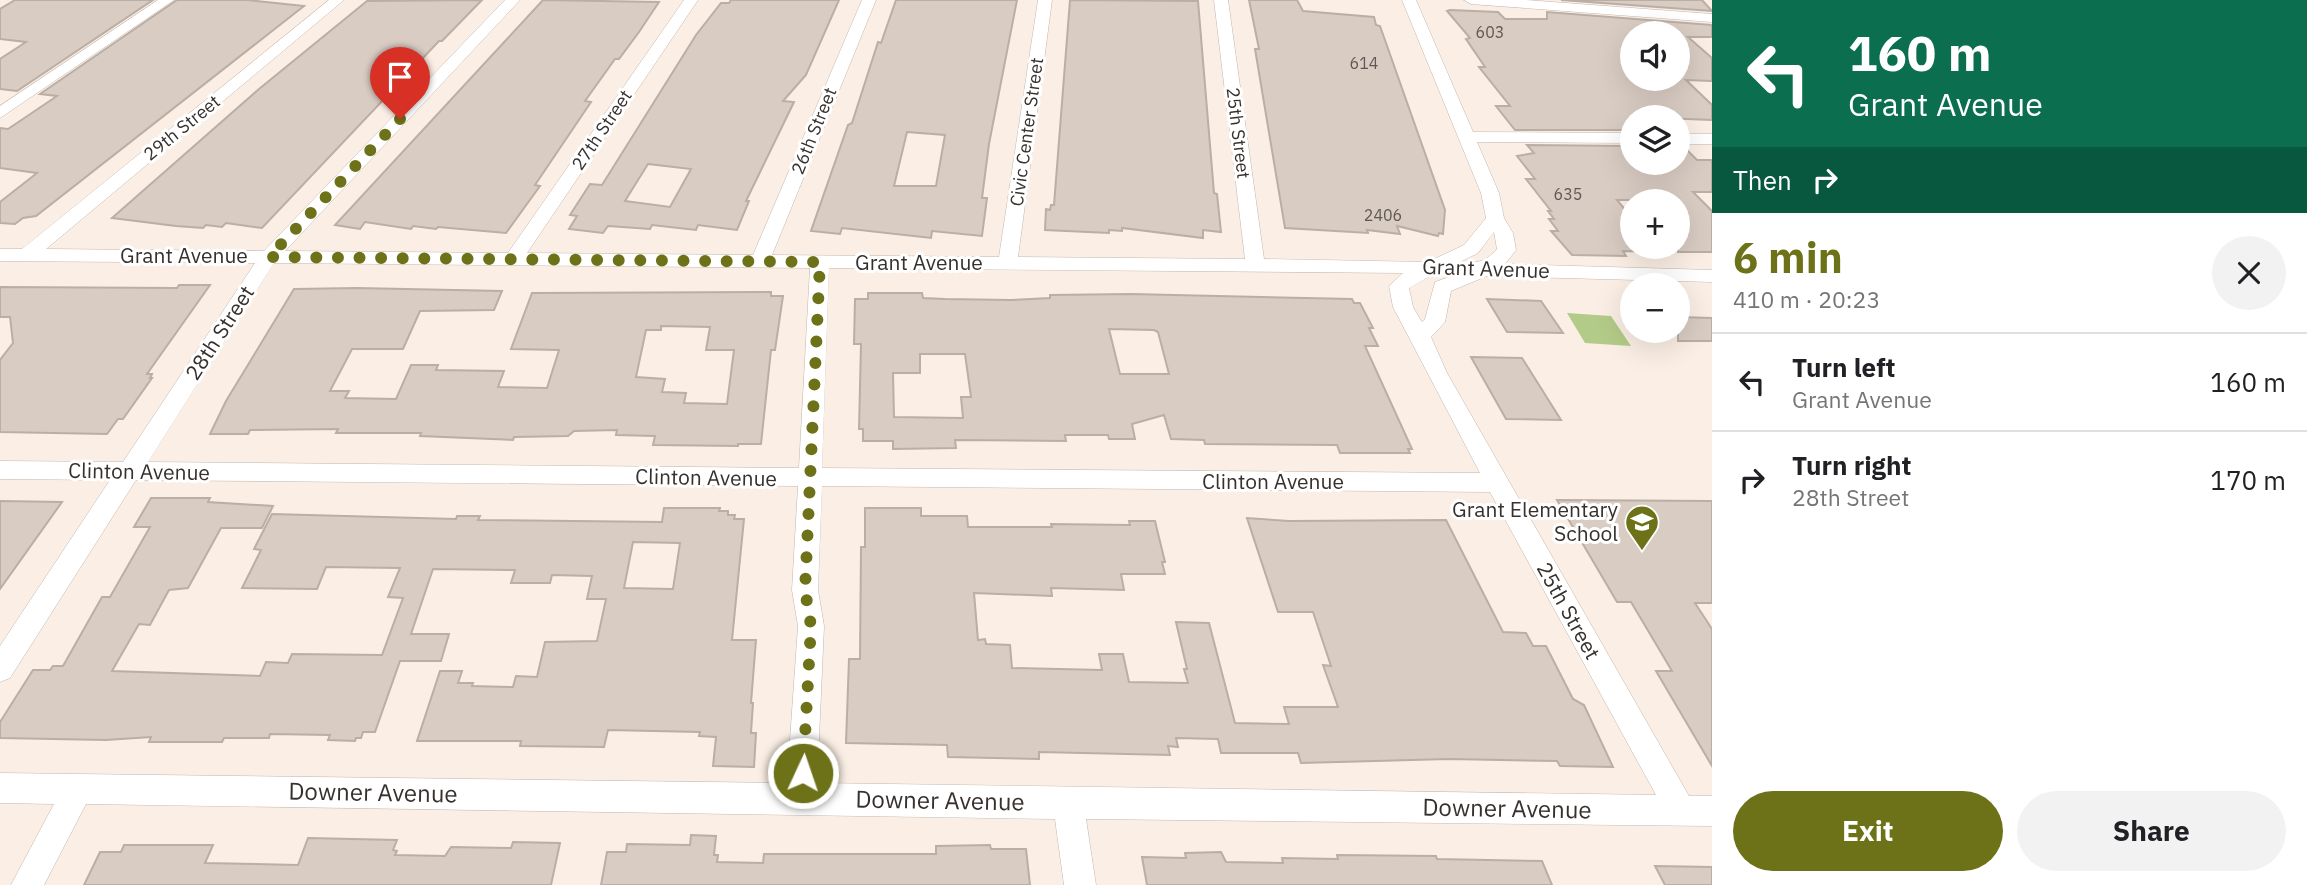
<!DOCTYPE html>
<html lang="en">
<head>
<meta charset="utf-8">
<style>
  body { margin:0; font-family:"IBM Plex Sans",sans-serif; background:#f2f2f2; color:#202124; height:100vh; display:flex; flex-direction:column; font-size:26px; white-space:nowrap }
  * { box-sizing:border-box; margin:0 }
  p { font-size:23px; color:#757577 }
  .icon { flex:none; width:38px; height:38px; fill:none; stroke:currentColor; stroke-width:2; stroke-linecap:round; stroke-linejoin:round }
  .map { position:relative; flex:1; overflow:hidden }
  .side { display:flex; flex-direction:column; background:#fff; width:595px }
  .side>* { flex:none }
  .top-card { background:#0b6e4f; color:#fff; overflow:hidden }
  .fabs { position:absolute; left:1620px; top:21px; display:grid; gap:14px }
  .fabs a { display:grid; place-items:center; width:70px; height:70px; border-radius:50%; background:#fff; box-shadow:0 7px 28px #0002; font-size:35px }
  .pin { position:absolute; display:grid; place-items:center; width:60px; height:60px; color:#fff; margin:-72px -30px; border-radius:50% 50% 50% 0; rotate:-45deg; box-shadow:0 0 7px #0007 }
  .pin .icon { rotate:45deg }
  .me { position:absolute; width:77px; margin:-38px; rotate:3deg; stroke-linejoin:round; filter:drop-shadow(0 0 5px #0008) }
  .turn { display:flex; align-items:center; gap:24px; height:147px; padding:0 21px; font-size:32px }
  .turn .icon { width:91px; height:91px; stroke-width:2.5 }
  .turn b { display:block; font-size:49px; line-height:60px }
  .then { display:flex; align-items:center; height:66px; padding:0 21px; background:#0003; gap:14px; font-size:26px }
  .round { display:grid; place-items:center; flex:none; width:74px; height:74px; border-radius:37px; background:#f2f2f2 }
  .headline { display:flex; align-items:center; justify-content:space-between; height:119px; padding:0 21px }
  h1 { font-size:42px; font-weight:700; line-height:52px; color:#6d7218 }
  .primary-button { display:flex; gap:14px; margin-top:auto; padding:14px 21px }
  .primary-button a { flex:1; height:80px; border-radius:42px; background:#6d7218; color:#fff; font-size:28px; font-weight:700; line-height:80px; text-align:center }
  .primary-button a+a { background:#f2f2f2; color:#202124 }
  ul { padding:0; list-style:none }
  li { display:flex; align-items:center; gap:21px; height:98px; padding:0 21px; border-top:2px solid #e0e0e0 }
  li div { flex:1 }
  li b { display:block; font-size:26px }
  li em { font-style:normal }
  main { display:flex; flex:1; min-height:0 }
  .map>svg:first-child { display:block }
</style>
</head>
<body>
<main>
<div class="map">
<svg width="1712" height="885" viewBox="0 0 1712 885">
  <rect width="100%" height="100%" fill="#fbefe5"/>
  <!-- green -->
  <path fill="#b3cb88" d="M 1567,313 L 1611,316 L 1631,346 L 1585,343 Z"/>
  <!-- building -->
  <g fill="#d9ccc3" stroke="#baaea5" stroke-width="2" fill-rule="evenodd">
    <path d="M 15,0 L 153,0 L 17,91 L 0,89 L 0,59 L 26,42 L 0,39 L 0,9 Z"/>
    <path d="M 177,0 L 247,0 L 304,6 L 36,216 L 23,218 L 15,224 L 0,223 L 0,202 L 37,173 L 0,168 L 0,128 L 8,129 L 57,96 L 40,94 Z"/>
    <path d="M 482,0 L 442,41 L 439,41 L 262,228 L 226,223 L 222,227 L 206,225 L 203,228 L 176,226 L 112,218 L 259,89 L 367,1 Z"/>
    <path d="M 543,0 L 659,2 L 639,32 L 619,59 L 615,59 L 585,101 L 591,102 L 535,185 L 540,186 L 506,233 L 438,227 L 436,229 L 413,226 L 411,229 L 365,222 L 360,229 L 335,225 Z"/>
    <path d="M 731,0 L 839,0 L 806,75 L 783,101 L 794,102 L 746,201 L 749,201 L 737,230 L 698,225 L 696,230 L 652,225 L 650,229 L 608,226 L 603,233 L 569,229 L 577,216 L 570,215 L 590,184 L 602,185 L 696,35 L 721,3 L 729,3 ZM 648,164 L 691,169 L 670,207 L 625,201 Z"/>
    <path d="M 896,0 L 1017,0 L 989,144 L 982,198 L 987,198 L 982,236 L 932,231 L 931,238 L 842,228 L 840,234 L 811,231 L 848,125 L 852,123 L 878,42 L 881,43 ZM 907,132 L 945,135 L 936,186 L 894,186 Z"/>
    <path d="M 1070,0 L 1198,1 L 1214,193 L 1217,194 L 1221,232 L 1203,230 L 1203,238 L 1122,228 L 1122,231 L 1109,230 L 1109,233 L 1045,230 L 1046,209 L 1050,210 L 1051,205 L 1054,205 Z"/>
    <path d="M 1249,0 L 1297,0 L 1303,11 L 1374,17 L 1376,25 L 1380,26 L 1445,210 L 1443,234 L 1439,233 L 1438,236 L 1397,226 L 1400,234 L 1367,230 L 1368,233 L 1285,228 L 1255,49 L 1259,49 Z"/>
    <path d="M 1561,0 L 1702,0 L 1712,11 Z"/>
    <path d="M 1450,10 L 1498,12 L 1505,19 L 1547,19 L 1547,12 L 1712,25 L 1712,37 L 1688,37 L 1712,58 L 1712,81 L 1686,80 L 1712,105 L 1712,120 L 1633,117 L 1633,130 L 1515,130 L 1496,106 L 1510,106 L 1479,67 L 1485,67 L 1466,39 L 1470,38 L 1447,11 ZM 1633,33 L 1678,33 L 1678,79 L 1633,79 Z"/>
    <path d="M 1527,145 L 1633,146 L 1633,163 L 1678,163 L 1678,147 L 1684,147 L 1697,160 L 1712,160 L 1712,192 L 1693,192 L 1712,211 L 1712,252 L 1678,252 L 1678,200 L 1617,200 L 1633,219 L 1633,247 L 1656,247 L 1660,252 L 1623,251 L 1626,256 L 1572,255 L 1551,231 L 1558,231 L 1549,219 L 1554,219 L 1548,211 L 1551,211 L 1526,179 L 1535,179 L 1517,156 L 1534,153 Z"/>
    <path d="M 179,285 L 210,285 L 147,374 L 152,374 L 150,378 L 152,378 L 123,419 L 118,419 L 107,434 L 0,432 L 0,360 L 13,343 L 10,317 L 0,317 L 0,287 L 177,288 Z"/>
    <path d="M 357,288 L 502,291 L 494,310 L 420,311 L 403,349 L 352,349 L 330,391 L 349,391 L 345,398 L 396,399 L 411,365 L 438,365 L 436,370 L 504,371 L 498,387 L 547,388 L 559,350 L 511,349 L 532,293 L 771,292 L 771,296 L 783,296 L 775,350 L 771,350 L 761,444 L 738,444 L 738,446 L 653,445 L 655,436 L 616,435 L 617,430 L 574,431 L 568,436 L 514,437 L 513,440 L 420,436 L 421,433 L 336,433 L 338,429 L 250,430 L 248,434 L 210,434 L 226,401 L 294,289 ZM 661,326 L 710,327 L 706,350 L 734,350 L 727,404 L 684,403 L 686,393 L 662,392 L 665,379 L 636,377 L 646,330 L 661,330 Z"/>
    <path d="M 868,293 L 922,293 L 923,298 L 945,299 L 1011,300 L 1050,298 L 1050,295 L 1131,294 L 1352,299 L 1354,303 L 1360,303 L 1373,328 L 1369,328 L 1378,346 L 1365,346 L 1412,449 L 1408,449 L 1410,453 L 1340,453 L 1337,445 L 1205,444 L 1204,440 L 1171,439 L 1164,415 L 1132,424 L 1135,439 L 1109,439 L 1108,435 L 1065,435 L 1066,441 L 955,440 L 956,448 L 893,449 L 893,441 L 863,441 L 863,429 L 859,429 L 861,344 L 854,344 L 855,299 L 868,299 ZM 1109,329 L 1154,330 L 1158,332 L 1169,374 L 1120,374 ZM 920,354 L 965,354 L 971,397 L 961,397 L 963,418 L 894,417 L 893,373 L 920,373 Z"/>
    <path d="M 1487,299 L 1541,301 L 1563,333 L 1507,332 Z"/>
    <path d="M 1678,317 L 1712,318 L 1712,341 L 1678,341 Z"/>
    <path d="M 1471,357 L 1522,358 L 1561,420 L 1506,419 Z"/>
    <path d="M 151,498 L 210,498 L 208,502 L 273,506 L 262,528 L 221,528 L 188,588 L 169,590 L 150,625 L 139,624 L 112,671 L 260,676 L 266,662 L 288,663 L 292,654 L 382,655 L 403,598 L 388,597 L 400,568 L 326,567 L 317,589 L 242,588 L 261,550 L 254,549 L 272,514 L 456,519 L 457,516 L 480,516 L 478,520 L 662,522 L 664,508 L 720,508 L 719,511 L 728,511 L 728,515 L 735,515 L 734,519 L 744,519 L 732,640 L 756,640 L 751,703 L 753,703 L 751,733 L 756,733 L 754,767 L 713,766 L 716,737 L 699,736 L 700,732 L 608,730 L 604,747 L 520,746 L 521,741 L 417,741 L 440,671 L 462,671 L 458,683 L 473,683 L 472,686 L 513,687 L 516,676 L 537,677 L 545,642 L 597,641 L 606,599 L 587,599 L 592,576 L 552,575 L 550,583 L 511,583 L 515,570 L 433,569 L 411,634 L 449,634 L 441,661 L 400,661 L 375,732 L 363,732 L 361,738 L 356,738 L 355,741 L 328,740 L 330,735 L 270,734 L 269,738 L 224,738 L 222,742 L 149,742 L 151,737 L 106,740 L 0,738 L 0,722 L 33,670 L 50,670 L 53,666 L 63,666 L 102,597 L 110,597 L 150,527 L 134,527 ZM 633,542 L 680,543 L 673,589 L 624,588 Z"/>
    <path d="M 1557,500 L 1712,501 L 1712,603 L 1695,603 L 1712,629 L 1712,766 L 1656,671 L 1672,671 L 1631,602 L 1617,602 Z"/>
    <path d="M 0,501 L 62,502 L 0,589 Z"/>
    <path d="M 865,508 L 921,508 L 921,516 L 967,516 L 968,527 L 1052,527 L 1051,524 L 1130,525 L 1129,521 L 1155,521 L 1165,562 L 1162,562 L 1165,574 L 1121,574 L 1124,590 L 1051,588 L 1052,596 L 974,593 L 978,640 L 985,639 L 986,644 L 1010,645 L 1012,668 L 1102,670 L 1099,654 L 1123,654 L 1129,682 L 1188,683 L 1184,669 L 1187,669 L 1176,622 L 1209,623 L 1235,723 L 1289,724 L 1284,707 L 1338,707 L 1323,665 L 1331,666 L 1313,612 L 1278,612 L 1247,518 L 1289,521 L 1446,520 L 1503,632 L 1526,633 L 1533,646 L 1546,646 L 1573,699 L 1584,705 L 1613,767 L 1560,766 L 1557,761 L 1449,759 L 1301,763 L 1298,753 L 1221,753 L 1218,739 L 1176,738 L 1178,747 L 1168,746 L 1170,755 L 1039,752 L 1039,759 L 948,757 L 947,745 L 846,743 L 849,659 L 860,659 L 861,547 L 865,547 Z"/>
    <path d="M 691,835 L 716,836 L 714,855 L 718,855 L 717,862 L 763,863 L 764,854 L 936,854 L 936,846 L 990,845 L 991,849 L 1026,849 L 1030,885 L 601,885 L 607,852 L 626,852 L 627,844 L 690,845 Z"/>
    <path d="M 308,838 L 397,840 L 393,850 L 397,851 L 395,855 L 445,856 L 451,847 L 511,848 L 513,842 L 560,843 L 551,885 L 84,885 L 100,852 L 121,852 L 124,845 L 213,845 L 205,863 L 298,865 Z"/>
    <path d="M 1221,852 L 1226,862 L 1283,863 L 1282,858 L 1338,859 L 1337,855 L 1436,856 L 1437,859 L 1542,861 L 1552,885 L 1147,885 L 1142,857 L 1186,858 L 1185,853 Z"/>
    <path d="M 1655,866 L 1712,867 L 1712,885 L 1665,885 Z"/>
  </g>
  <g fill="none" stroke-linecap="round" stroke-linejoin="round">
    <!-- street casing -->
    <g stroke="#c2b6ad" stroke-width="1">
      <g id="street">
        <path d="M 158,0 L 174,0 L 0,118 L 0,106 Z"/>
        <path d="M 329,0 L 344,0 L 46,249 L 264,251 L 505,0 L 520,0 L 285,251 L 508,253 L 684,0 L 698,0 L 527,253 L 753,255 L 862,0 L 876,0 L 772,255 L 999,257 L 1038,0 L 1052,0 L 1018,257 L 1245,259 L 1214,0 L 1228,0 L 1264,259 L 1428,262 L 1464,245 L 1486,218 L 1481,193 L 1402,0 L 1416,0 L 1473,132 L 1633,133 L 1633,143 L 1477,142 L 1499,193 L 1504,218 L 1513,233 L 1516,250 L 1505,264 L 1712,270 L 1712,282 L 1487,276 L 1451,291 L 1445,322 L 1431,337 L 1447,373 L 1689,796 L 1712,796 L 1712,826 L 1086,819 L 1096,885 L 1064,885 L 1055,819 L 86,804 L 44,885 L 11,885 L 54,804 L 0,803 L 0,773 L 787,783 L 798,626 L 792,590 L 798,486 L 136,480 L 10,678 L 0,682 L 0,646 L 110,480 L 0,479 L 0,461 L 123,462 L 255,263 L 0,261 L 0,249 L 22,249 ZM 1494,232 L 1497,249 C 1485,263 1476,263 1458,263 L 1478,253 ZM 274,263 L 810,268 L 799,468 L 148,462 ZM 829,268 L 1403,273 L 1389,286 L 1393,307 L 1480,473 L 822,468 ZM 1434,274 L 1455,275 L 1435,282 L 1425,319 L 1422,322 L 1413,307 L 1409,288 ZM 822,486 L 1490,492 L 1656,795 L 817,783 L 824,626 L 818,590 Z"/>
        <path d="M 1464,0 L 1526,0 L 1712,14 L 1712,22 L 1471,4 Z"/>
        <rect x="1678" y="134" width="34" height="10"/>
      </g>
    </g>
    <!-- street -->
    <use href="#street" fill="#fff" fill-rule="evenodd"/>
  </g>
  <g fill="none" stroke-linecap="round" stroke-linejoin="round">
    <!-- route -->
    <path stroke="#6d7218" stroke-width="12" stroke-dasharray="0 21.6" d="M 400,119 L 269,257 L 820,262 L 805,590 L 811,626 L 803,773"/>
  </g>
  <!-- icons -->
  <defs>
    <g id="school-pin" transform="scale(1.75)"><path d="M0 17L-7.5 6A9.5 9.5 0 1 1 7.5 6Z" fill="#6d7218" stroke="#fff"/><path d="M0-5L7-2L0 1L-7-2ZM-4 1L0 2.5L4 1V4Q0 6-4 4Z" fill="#fff"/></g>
  </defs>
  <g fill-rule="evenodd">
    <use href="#school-pin" x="1642" y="522"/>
  </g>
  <g text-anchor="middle" stroke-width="6" stroke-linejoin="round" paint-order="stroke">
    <!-- far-number labels -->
    <g font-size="16" fill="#5f5853">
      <text x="1490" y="38">603</text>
      <text x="1364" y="69">614</text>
      <text x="1568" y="200">635</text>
      <text x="1383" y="221">2406</text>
    </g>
    <!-- far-street labels -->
    <g font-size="18" fill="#36312e" stroke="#fff">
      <text transform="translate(182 128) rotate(-39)" y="6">29th Street</text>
      <text transform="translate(602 130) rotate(-56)" y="6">27th Street</text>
      <text transform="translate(814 131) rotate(-68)" y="6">26th Street</text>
      <text transform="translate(1027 132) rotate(-82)" y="6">Civic Center Street</text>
      <text transform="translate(1238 133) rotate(83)" y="6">25th Street</text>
    </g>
    <!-- street labels -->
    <g font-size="21" fill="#36312e" stroke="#fff">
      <text x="184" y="263">Grant Avenue</text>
      <text x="919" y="270">Grant Avenue</text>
      <text transform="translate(1486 269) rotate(2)" y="7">Grant Avenue</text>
      <text transform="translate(220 333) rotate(-57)" y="7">28th Street</text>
      <text transform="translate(139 472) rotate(1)" y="7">Clinton Avenue</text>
      <text transform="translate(706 478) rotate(1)" y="7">Clinton Avenue</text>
      <text x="1273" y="489">Clinton Avenue</text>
      <text transform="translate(1568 611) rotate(61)" y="7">25th Street</text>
    </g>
    <!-- poi labels -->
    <g font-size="21" fill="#36312e" stroke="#fff" text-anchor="end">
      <text x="1618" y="517">Grant Elementary<tspan x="1618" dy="24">School</tspan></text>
    </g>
    <!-- near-street labels -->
    <g font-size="24" fill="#36312e" stroke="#fff">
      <text transform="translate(373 793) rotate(1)" y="8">Downer Avenue</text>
      <text transform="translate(940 801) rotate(1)" y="8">Downer Avenue</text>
      <text transform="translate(1507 809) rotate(1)" y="8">Downer Avenue</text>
    </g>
  </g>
</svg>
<div class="fabs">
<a><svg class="icon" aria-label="sound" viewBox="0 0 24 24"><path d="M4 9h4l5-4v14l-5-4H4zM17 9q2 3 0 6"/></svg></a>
<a><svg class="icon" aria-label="layers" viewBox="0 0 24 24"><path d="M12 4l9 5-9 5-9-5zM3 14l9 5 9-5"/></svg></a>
<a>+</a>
<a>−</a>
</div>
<div class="pin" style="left:400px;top:119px;background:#d93025"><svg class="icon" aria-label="arrive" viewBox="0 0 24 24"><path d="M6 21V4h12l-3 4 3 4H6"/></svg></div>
<svg class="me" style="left:803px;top:773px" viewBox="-20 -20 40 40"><circle r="17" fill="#6d7218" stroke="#fff" stroke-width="3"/><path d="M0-11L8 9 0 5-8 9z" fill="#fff"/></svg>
</div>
<section class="side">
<div class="top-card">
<div class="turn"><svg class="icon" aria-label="left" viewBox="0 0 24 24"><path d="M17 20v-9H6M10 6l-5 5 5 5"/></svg><div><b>160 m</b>Grant Avenue</div></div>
<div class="then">Then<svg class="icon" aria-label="right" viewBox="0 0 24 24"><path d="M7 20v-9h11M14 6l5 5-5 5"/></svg></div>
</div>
<div class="headline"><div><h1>6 min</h1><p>410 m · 20:23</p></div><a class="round"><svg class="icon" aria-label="close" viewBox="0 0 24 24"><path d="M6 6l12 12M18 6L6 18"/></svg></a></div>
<ul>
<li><svg class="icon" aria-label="left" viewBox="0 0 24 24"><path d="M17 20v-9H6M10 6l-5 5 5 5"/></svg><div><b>Turn left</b><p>Grant Avenue</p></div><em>160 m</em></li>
<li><svg class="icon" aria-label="right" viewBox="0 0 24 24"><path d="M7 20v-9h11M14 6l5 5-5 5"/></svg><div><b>Turn right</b><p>28th Street</p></div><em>170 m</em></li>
</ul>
<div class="primary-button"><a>Exit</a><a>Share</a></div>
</section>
</main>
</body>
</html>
